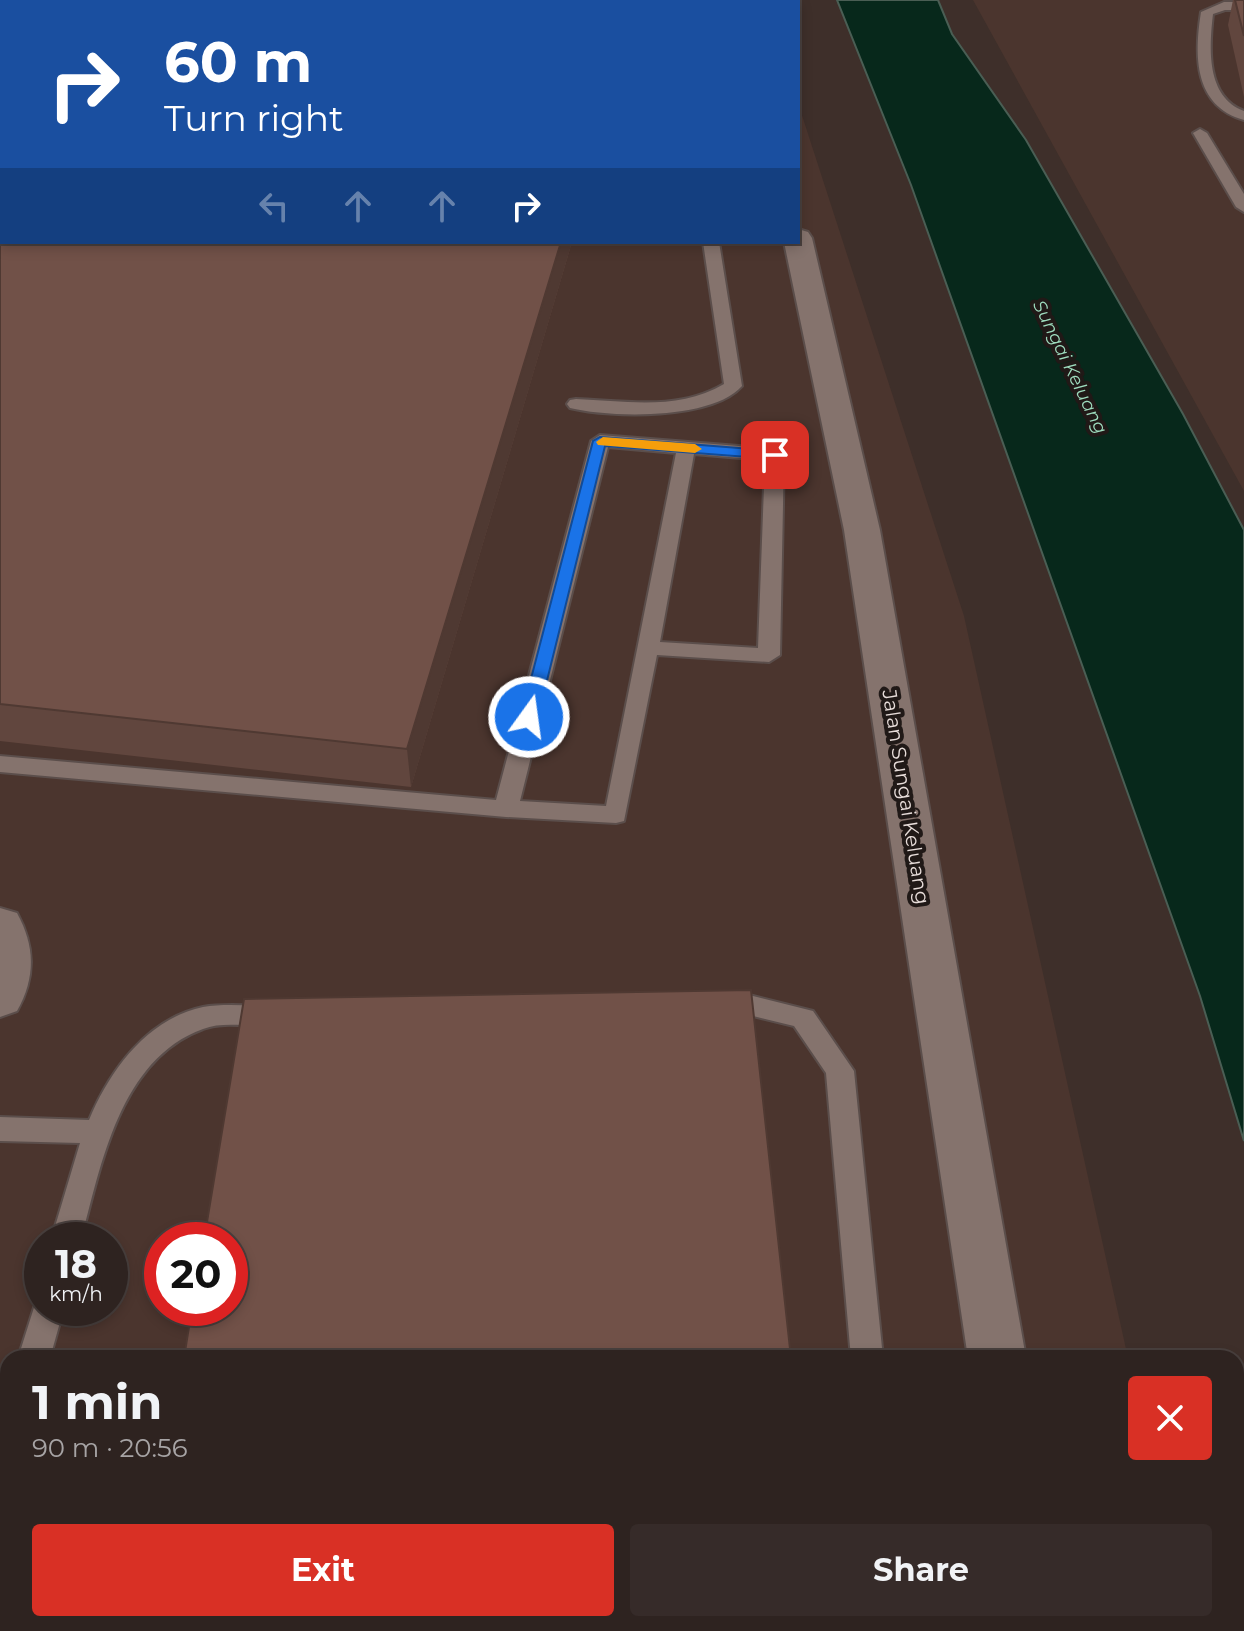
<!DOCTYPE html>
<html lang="en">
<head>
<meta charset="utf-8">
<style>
  body { margin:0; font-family:Montserrat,sans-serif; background:#362b29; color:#f1f3f6; height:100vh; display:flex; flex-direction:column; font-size:30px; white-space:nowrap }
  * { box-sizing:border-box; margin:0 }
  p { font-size:26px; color:#a7a4a5 }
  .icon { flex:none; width:44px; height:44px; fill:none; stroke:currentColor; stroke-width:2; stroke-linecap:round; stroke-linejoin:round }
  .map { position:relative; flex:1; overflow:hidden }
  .panel { position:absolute; left:0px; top:1350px; width:1244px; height:282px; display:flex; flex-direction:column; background:#2e2320; border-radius:24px 24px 0 0; box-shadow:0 4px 12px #0003,0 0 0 2px #49403e }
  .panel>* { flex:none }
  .top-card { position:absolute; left:0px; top:0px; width:800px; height:244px; box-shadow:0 4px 12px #0003,0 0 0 2px #49403e; background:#1a4fa0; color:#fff; overflow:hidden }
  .speed { position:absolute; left:24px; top:1222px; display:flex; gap:16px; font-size:40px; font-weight:700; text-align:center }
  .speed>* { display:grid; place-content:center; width:104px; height:104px; border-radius:50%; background:#2e2320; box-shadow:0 4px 12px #0003,0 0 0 2px #49403e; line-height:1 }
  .speed small { font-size:20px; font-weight:400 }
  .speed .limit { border:12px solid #d22; background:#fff; color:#111 }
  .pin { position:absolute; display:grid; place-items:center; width:68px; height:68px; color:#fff; margin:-34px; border-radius:16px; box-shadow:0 4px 12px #0006 }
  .me { position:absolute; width:88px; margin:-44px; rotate:14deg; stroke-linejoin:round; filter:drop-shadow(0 0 6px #0008) }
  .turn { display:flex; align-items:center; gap:28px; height:168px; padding:0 32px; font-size:36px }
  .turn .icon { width:104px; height:104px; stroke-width:2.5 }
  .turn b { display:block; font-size:56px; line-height:68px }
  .lanes { display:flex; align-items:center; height:76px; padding:0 32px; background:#0003; justify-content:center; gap:40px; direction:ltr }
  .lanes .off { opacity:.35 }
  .round { display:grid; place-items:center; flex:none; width:84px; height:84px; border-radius:8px; background:#362b29 }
  .overview { display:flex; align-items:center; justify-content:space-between; height:136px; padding:0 32px }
  h1 { font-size:48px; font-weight:700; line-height:60px }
  .button { display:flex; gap:16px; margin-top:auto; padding:16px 32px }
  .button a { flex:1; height:92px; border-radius:8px; background:#d93025; color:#fff; font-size:32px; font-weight:700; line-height:92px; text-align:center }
  .button a+a { background:#362b29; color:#f1f3f6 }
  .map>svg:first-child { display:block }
</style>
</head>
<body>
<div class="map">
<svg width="1244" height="1631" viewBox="0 0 1244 1631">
  <rect width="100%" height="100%" fill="#3e2f2a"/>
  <!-- built -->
  <g fill="#4b352e" fill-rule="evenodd">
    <path d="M 0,0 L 764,0 L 2,2 L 2,242 L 798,242 L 798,103 L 964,616 L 1128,1358 L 8,1358 L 8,1624 L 1186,1624 L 1188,1631 L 0,1631 ZM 42,1240 L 110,1240 L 110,1308 L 42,1308 ZM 162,1240 L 230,1240 L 230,1308 L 162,1308 Z"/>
    <path d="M 973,0 L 1244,0 L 1244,491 Z"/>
  </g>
  <!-- water -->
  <path fill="#07281b" stroke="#4a5e54" stroke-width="2" d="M 837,0 L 938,0 L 952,34 L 1026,140 L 1183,414 L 1244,530 L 1244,1141 L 1200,996 L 911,185 Z"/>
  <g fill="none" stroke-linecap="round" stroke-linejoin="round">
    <!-- lane casing -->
    <g stroke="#5b4e4b" stroke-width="4">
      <g id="lane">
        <path d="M 76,0 L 89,0 L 75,2 Z"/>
        <path d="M 1224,2 L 1244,2 L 1244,10 L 1225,10 L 1213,14 C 1209,48 1206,97 1244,111 L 1244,120 C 1194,106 1194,56 1201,12 Z"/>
        <path d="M 0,93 L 2,93 L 0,103 Z"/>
        <path d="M 0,121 L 2,121 L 0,131 Z"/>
        <path d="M 1200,129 L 1207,133 L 1244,194 L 1244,212 L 1236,207 L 1193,133 Z"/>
        <path d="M 703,242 L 719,242 L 742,386 C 712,420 611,418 570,408 L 567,404 L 570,400 L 576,399 C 626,401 679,411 724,384 Z"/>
        <path d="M 600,435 L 775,449 L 784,455 L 780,655 L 769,662 L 657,655 L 624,821 L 616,823 L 506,817 L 0,772 L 0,756 L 496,800 L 591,441 ZM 608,447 L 676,453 L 606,806 L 520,801 ZM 694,454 L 765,460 L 758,648 L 660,642 Z"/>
        <path d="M 724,995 L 749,995 L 813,1011 L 854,1071 L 883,1358 L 851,1358 L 826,1073 L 794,1026 L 749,1015 L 715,1012 L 711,1005 L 715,998 Z"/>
        <path d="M 271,1006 L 281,1009 L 284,1016 L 281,1023 L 271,1026 C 250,1027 223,1021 203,1029 C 120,1059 101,1165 81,1240 L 51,1240 L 80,1143 L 0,1141 L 0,1117 L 89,1120 C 110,1070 147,1019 203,1007 C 225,1003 249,1006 271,1006 Z"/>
        <path d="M 42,1296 L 42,1308 L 64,1308 L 50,1358 L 18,1358 L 37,1298 Z"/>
        <path d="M 8,1436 L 8,1494 L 0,1497 L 0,1439 Z"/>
        <rect x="874" y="1624" width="36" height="7"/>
      </g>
    </g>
    <!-- street casing -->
    <g stroke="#5b4e4b" stroke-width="4">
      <path id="street" d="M 0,908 L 17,913 C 35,946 36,977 17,1011 L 0,1017 Z"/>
    </g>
    <!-- secondary casing -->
    <g stroke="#5b4e4b" stroke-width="4">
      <g id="secondary">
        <path d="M 726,0 L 749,0 L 750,2 L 727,2 Z"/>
        <path d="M 798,229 L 808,232 L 812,238 L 880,530 L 1026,1358 L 968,1358 L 844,530 L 784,242 L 798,242 Z"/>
        <path d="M 1007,1624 L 1073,1624 L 1074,1631 L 1008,1631 Z"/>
      </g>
    </g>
    <!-- lane -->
    <use href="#lane" fill="#85736d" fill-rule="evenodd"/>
    <!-- street -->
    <use href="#street" fill="#85736d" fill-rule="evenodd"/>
    <!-- secondary -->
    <use href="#secondary" fill="#85736d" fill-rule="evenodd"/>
  </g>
  <!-- wall -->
  <g fill="#61463e">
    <path d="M 1233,0 L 1244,0 L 1244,97 L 1228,25 Z"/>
    <path d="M 0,138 L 572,242 L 411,787 L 0,741 Z"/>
  </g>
  <!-- shaded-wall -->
  <g fill="#4f3932">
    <path d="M 28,0 L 63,0 L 61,2 L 26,2 Z"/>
    <path d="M 340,0 L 364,0 L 363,2 L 338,2 Z"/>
    <path d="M 2,26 L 2,63 L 0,65 L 0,28 Z"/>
    <path d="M 561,242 L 572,242 L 411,787 L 407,749 Z"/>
  </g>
  <!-- building -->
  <g fill="#715148" stroke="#4f3932" stroke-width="2">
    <path d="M 0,0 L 28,0 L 26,2 L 2,2 L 2,26 L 0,28 Z"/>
    <path d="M 94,0 L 340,0 L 338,2 L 92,2 Z"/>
    <path d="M 410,0 L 681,0 L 681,2 L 408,2 Z"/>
    <path d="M 1235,0 L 1244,0 L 1244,36 Z"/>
    <path d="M 0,138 L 2,138 L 2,242 L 561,242 L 407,749 L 0,704 Z"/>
    <path d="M 751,990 L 791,1358 L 184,1358 L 192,1308 L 230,1308 L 230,1240 L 204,1240 L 244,999 Z"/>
    <path d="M 139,1624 L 820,1624 L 821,1631 L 138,1631 Z"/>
  </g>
  <!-- route -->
  <path fill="#1a73e8" stroke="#114b97" stroke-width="2" d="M 600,437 L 775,451 L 783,455 L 775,459 L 605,446 L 538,717 L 529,723 L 521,717 L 593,441 Z"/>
  <!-- slow -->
  <path fill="#f59e0b" d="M 603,437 L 695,444 L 702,449 L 695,453 L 598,445 L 596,442 Z"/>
  <g text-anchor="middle" stroke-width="8" stroke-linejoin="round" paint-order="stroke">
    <!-- far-water labels -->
    <g font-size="18" font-style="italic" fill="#9edcbe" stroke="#201917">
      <text transform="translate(1070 367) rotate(64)" y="6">Sungai Keluang</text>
    </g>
    <!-- street labels -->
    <g font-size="20" fill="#e7ddda" stroke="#201917">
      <text transform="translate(906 797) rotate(81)" y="7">Jalan Sungai Keluang</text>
    </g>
  </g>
</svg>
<div class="speed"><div>18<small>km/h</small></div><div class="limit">20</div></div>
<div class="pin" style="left:775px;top:455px;background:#d93025"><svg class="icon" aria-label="arrive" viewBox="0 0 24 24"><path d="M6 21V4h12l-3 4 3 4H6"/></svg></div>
<svg class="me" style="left:529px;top:717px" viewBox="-20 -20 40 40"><circle r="17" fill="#1a73e8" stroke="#fff" stroke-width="3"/><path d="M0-11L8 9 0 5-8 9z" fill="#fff"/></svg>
<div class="top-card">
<div class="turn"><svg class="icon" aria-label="right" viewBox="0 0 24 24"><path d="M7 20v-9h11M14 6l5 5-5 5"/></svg><div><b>60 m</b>Turn right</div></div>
<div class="lanes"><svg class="icon off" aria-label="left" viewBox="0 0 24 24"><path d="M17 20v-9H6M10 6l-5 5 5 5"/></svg><svg class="icon off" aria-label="ahead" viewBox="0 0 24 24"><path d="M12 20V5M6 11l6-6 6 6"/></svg><svg class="icon off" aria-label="ahead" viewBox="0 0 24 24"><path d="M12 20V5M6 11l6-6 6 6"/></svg><svg class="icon" aria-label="right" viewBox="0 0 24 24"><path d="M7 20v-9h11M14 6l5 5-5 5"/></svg></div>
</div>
<section class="panel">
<div class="overview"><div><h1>1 min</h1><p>90 m · 20:56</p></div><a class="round" style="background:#d93025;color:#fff"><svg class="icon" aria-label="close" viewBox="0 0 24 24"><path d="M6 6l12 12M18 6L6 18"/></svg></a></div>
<div class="button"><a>Exit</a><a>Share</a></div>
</section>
</div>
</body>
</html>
